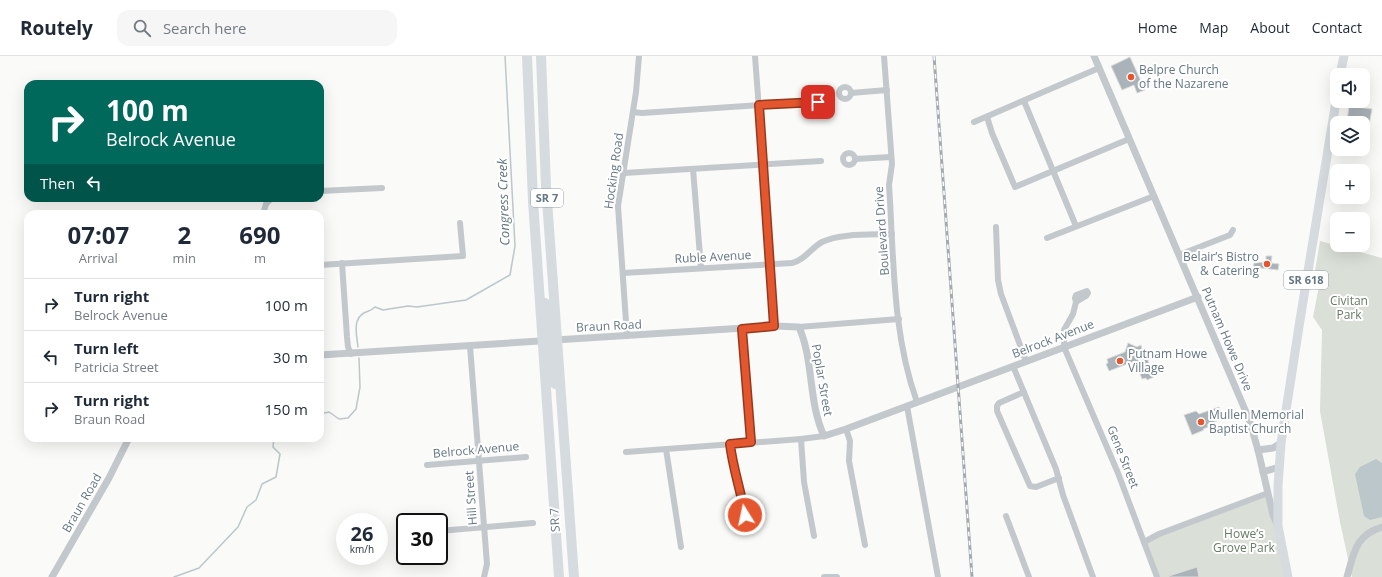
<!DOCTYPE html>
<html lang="en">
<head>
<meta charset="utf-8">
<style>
  body { margin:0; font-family:"Open Sans",sans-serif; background:#f6f6f7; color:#1f2937; height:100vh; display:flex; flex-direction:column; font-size:15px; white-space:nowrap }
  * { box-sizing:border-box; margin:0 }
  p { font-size:13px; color:#747a83 }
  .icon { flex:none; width:22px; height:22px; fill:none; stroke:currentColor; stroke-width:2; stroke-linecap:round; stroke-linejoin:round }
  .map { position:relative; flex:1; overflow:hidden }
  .panel { position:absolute; left:24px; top:154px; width:300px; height:232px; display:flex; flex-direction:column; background:#fff; border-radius:12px; box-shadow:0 4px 16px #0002 }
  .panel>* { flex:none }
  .guide { position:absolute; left:24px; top:24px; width:300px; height:122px; border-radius:12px; box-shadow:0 4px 16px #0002; background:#00695c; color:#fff; overflow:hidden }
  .controls { position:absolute; left:1330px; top:12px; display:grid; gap:8px }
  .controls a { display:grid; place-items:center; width:40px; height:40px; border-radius:8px; background:#fff; box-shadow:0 4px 16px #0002; font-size:20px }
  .speed { position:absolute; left:336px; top:457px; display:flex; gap:8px; font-size:20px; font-weight:700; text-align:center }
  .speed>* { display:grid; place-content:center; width:52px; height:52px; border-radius:50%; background:#fff; box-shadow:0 4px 16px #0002; line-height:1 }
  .speed small { font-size:10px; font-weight:400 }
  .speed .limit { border:2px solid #111; border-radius:6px; background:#fff; color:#111 }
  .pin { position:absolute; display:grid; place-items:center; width:34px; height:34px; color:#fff; margin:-17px; border-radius:8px; box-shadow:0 2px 6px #0006 }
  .me { position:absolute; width:44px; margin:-22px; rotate:350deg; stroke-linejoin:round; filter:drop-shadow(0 0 3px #0008) }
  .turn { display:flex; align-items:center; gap:14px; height:84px; padding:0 16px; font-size:18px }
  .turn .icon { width:52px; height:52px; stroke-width:2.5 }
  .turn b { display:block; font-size:28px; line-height:34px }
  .then { display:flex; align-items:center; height:38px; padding:0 16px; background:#0003; gap:8px; font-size:15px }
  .eta { display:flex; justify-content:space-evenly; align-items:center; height:68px; text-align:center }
  .eta b { font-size:24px; font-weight:700; line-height:28px }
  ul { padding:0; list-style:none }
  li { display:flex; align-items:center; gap:12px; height:52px; padding:0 16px; border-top:1px solid #e0e1e3 }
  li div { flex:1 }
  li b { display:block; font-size:15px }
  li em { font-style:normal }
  header { display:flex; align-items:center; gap:24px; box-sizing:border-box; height:56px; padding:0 20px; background:#fff; border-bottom:1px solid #e0e1e3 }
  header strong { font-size:19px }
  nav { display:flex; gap:22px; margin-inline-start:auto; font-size:14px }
  .search { width:280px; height:36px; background:#f6f6f7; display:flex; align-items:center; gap:10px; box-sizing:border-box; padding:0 14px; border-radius:12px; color:#747a83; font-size:15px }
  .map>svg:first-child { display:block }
</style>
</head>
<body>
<header>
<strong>Routely</strong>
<div class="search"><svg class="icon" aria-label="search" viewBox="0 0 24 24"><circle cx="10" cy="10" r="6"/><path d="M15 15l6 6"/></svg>Search here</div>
<nav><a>Home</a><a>Map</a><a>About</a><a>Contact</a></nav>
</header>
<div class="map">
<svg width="1382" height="521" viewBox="0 0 1382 521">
  <rect width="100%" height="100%" fill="#fafaf8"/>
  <!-- green -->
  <g fill="#dadfd7">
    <path d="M 1320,185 L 1382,202 L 1382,521 L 1352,521 L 1340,466 L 1320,355 L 1322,274 L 1313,261 L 1322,215 L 1315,215 Z"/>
    <path d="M 1268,437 L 1288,521 L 1157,521 L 1144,486 Z"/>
  </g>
  <!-- water -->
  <path fill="#bbc7cb" d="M 1376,403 L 1382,407 L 1382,461 L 1370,464 L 1364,460 L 1355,418 L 1360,411 Z"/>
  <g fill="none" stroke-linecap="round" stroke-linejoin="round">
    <!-- stream -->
    <g stroke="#bbc7cb" stroke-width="1.5">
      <path d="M 358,291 C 357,281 352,263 364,257 C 368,255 371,255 375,251 L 383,254 L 408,250 L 417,251 L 466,244 L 510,219 L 515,190 L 505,0"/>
      <path d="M 320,358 L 329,356 L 339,363 L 348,362 L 356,353 L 360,331 L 359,302"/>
      <path d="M 174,521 L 199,512 L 238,471 L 247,451 L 256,444 L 262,428 L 276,421 L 280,398 L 273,391 L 274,382"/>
    </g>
  </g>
  <!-- building -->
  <g fill="#aab3b9" stroke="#dcdcda">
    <path d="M 1130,1 L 1145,34 L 1137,37 L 1134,29 L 1122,34 L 1111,10 Z"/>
    <path d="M 1349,50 L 1372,53 L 1369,69 L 1363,68 L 1363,67 L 1347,66 Z"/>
    <path d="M 1266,200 L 1272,200 L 1271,207 L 1279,208 L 1278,214 L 1260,212 L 1259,215 L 1253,213 L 1254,207 L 1266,206 Z"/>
    <path d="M 1128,287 L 1137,291 L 1141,289 L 1144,303 L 1147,302 L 1154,321 L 1147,324 L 1146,322 L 1142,323 L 1135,305 L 1109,315 L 1106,308 L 1108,307 L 1107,303 L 1125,296 Z"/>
    <path d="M 1219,351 L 1224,362 L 1207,369 L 1208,371 L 1203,373 L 1204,374 L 1192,379 L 1184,359 L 1196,355 L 1199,358 Z"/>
    <path d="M 1197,511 L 1199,521 L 1169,521 L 1169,520 Z"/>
  </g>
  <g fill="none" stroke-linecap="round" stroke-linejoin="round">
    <!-- minor -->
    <g stroke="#c3c8cc" stroke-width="6">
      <path d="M 755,0 L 775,270"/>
      <path d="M 884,0 L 892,108 L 889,129 C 894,202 892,277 917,346"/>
      <circle cx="845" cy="37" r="6"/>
      <path d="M 851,37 L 887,34"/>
      <path d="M 1024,45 L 1076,170"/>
      <path d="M 633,56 L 642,57 L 820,45"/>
      <path d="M 987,61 L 992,77 L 1015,131 L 1129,83"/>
      <path d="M 974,66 L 1099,12"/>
      <circle cx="849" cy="103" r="6"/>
      <path d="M 855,103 L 891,101"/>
      <path d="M 693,113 L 701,212"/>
      <path d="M 624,117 L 821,105"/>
      <path d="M 320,135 L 382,132"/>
      <path d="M 263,158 L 266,148 L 272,142"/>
      <path d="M 996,171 L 998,224 L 1001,238 L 1026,305"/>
      <path d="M 1047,182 L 1154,140"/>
      <path d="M 1179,199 L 1230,179 L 1233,174"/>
      <path d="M 342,207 L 347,281 L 348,291 L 351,298"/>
      <path d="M 320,209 L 463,200 L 460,167"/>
      <path d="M 623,217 L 792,207 C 805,204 811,192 822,186 C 840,177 872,179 892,178"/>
      <path d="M 1076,246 L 1075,242 L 1076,239 L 1087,235 L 1088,237 L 1086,240 L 1076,246 L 1073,258 L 1064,274 L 1064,291 L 1118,417 L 1157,521"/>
      <path d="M 799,271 L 899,263"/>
      <path d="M 742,273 L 751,386"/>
      <path d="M 627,280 L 618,150 L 636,36 L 639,0"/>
      <path d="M 470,290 L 487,508 L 484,521"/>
      <path d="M 1013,310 L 1056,413 L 1063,439 L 1093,521"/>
      <path d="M 1024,336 L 999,347 L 997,350 L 997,355 L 1030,430 L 1036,431 L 1059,422"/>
      <path d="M 907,350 L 938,521"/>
      <path d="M 846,373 L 850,385 L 849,405 L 865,489"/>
      <path d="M 801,383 L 804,426 L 814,480"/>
      <path d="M 730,388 L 736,421 L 740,431 L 747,473"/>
      <path d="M 666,393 L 681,491"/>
      <path d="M 626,396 L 801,383 L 824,380"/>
      <path d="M 427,409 L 526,401"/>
      <path d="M 1006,460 L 1029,521"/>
      <path d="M 439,475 L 533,467"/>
      <path d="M 1144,486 L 1159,478 L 1268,437"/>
      <path d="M 824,521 L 837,521"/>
    </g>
    <!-- tertiary -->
    <g stroke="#c3c8cc" stroke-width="7">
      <path d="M 1094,0 L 1249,363 L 1258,394 L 1273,459 L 1277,468"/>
      <path d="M 320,299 L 775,270 L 799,271 C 814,305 808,346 824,380 L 846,373 L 1198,241"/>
      <path d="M 1258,394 L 1273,392 L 1281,387"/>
      <path d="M 1263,416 L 1279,411"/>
      <path d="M 52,521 L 109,422 L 129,382"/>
      <path d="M 1347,521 C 1354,497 1355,479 1382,471"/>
    </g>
    <!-- primary -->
    <g stroke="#d6dbdf" stroke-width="9">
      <path d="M 1340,19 L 1344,0"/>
      <path d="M 1288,521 L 1278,470 L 1278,430 L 1281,387 L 1300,264 L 1337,39"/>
    </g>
    <!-- trunk -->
    <g stroke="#d6dbdf" stroke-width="10">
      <path d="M 527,0 L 533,145 L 559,521"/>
      <path d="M 541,0 L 546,130 L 574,521"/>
      <path d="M 545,247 C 551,273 550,301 555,328"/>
    </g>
    <!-- rail casing -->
    <g stroke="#a2aab0" stroke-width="3">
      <path id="rail" d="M 934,0 L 972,521"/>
    </g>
    <!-- rail -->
    <use href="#rail" stroke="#fff" stroke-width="1.5" stroke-dasharray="4.5" stroke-linecap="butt"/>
  </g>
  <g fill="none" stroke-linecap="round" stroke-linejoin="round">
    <!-- route casing -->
    <g stroke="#94391e" stroke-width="10">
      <path id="route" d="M 745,459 C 741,435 733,413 730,388 L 751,386 L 742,273 L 774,270 L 759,49 L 818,46"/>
    </g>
    <!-- route -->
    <use href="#route" stroke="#e4572e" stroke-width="7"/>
  </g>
  <!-- markers -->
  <g fill="#e4572e" stroke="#fff" stroke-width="1.5">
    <circle cx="1131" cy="21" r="4"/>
    <circle cx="1267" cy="208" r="4"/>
    <circle cx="1120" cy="305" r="4"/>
    <circle cx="1201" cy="366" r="4"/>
  </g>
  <g text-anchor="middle" stroke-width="4" stroke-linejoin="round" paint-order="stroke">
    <!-- shield labels -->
    <g fill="#fff" stroke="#939fa8" stroke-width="1">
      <rect x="531" y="133" width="32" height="18" rx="3"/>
      <rect x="1284" y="215" width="44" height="18" rx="3"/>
    </g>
    <g font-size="11" font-weight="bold" fill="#657683">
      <text x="547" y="146">SR 7</text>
      <text x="1306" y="228">SR 618</text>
    </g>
    <!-- poi labels -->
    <g font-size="12" fill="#657683" stroke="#fff" text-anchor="start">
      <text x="1139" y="18">Belpre Church<tspan x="1139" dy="14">of the Nazarene</tspan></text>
      <text x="1259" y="205" text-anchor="end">Belair’s Bistro<tspan x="1259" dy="14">&amp; Catering</tspan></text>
      <text x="1128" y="302">Putnam Howe<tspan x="1128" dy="14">Village</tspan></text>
      <text x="1209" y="363">Mullen Memorial<tspan x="1209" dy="14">Baptist Church</tspan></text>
    </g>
    <!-- street labels -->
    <g font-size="12" fill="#657683" stroke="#fff">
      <text transform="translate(614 115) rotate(-82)" y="4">Hocking Road</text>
      <text transform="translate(882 175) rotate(-94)" y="4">Boulevard Drive</text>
      <text transform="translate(713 201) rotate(-3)" y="4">Ruble Avenue</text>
      <text transform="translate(609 270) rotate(-3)" y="4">Braun Road</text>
      <text transform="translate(1053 283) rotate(-21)" y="4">Belrock Avenue</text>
      <text transform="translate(1227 283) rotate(67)" y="4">Putnam Howe Drive</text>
      <text transform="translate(822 324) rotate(80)" y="4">Poplar Street</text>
      <text transform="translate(476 394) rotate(-5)" y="4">Belrock Avenue</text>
      <text transform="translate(1123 401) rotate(68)" y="4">Gene Street</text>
      <text transform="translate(471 442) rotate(-94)" y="4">Hill Street</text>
      <text transform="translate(82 447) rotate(-60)" y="4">Braun Road</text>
      <text transform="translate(555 464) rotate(-94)" y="4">SR 7</text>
    </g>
    <!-- park labels -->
    <g font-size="12" fill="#687a64" stroke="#fff">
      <text x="1349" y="249">Civitan<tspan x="1349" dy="14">Park</tspan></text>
      <text x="1244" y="482">Howe’s<tspan x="1244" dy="14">Grove Park</tspan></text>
    </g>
    <!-- water labels -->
    <g font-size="13" font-style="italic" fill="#60757c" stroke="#fff">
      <text transform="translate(503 146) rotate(-92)" y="5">Congress Creek</text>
    </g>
  </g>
</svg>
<div class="controls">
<a><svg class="icon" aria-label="sound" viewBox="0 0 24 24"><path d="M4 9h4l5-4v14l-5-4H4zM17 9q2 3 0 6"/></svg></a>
<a><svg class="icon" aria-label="layers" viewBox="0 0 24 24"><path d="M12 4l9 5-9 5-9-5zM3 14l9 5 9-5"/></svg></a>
<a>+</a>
<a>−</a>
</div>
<div class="speed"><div>26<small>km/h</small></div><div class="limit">30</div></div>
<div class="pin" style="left:818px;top:46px;background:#d93025"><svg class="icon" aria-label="arrive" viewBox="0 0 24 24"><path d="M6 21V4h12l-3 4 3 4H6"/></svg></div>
<svg class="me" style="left:745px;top:459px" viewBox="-20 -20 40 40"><circle r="17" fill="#e4572e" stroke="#fff" stroke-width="3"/><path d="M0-11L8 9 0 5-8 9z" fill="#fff"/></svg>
<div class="guide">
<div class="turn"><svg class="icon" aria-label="right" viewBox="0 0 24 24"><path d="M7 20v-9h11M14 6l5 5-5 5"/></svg><div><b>100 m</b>Belrock Avenue</div></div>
<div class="then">Then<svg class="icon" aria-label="left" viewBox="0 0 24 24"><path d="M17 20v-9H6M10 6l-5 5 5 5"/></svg></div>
</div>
<section class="panel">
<div class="eta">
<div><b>07:07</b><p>Arrival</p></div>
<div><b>2</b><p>min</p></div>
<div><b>690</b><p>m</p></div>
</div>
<ul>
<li><svg class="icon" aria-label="right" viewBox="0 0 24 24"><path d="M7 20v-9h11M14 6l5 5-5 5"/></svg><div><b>Turn right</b><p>Belrock Avenue</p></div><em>100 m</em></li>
<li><svg class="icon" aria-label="left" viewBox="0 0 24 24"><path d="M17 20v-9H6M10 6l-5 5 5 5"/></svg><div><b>Turn left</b><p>Patricia Street</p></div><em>30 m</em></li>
<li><svg class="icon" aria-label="right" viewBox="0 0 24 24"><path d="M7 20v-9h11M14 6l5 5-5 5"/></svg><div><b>Turn right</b><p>Braun Road</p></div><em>150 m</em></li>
</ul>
</section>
</div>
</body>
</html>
